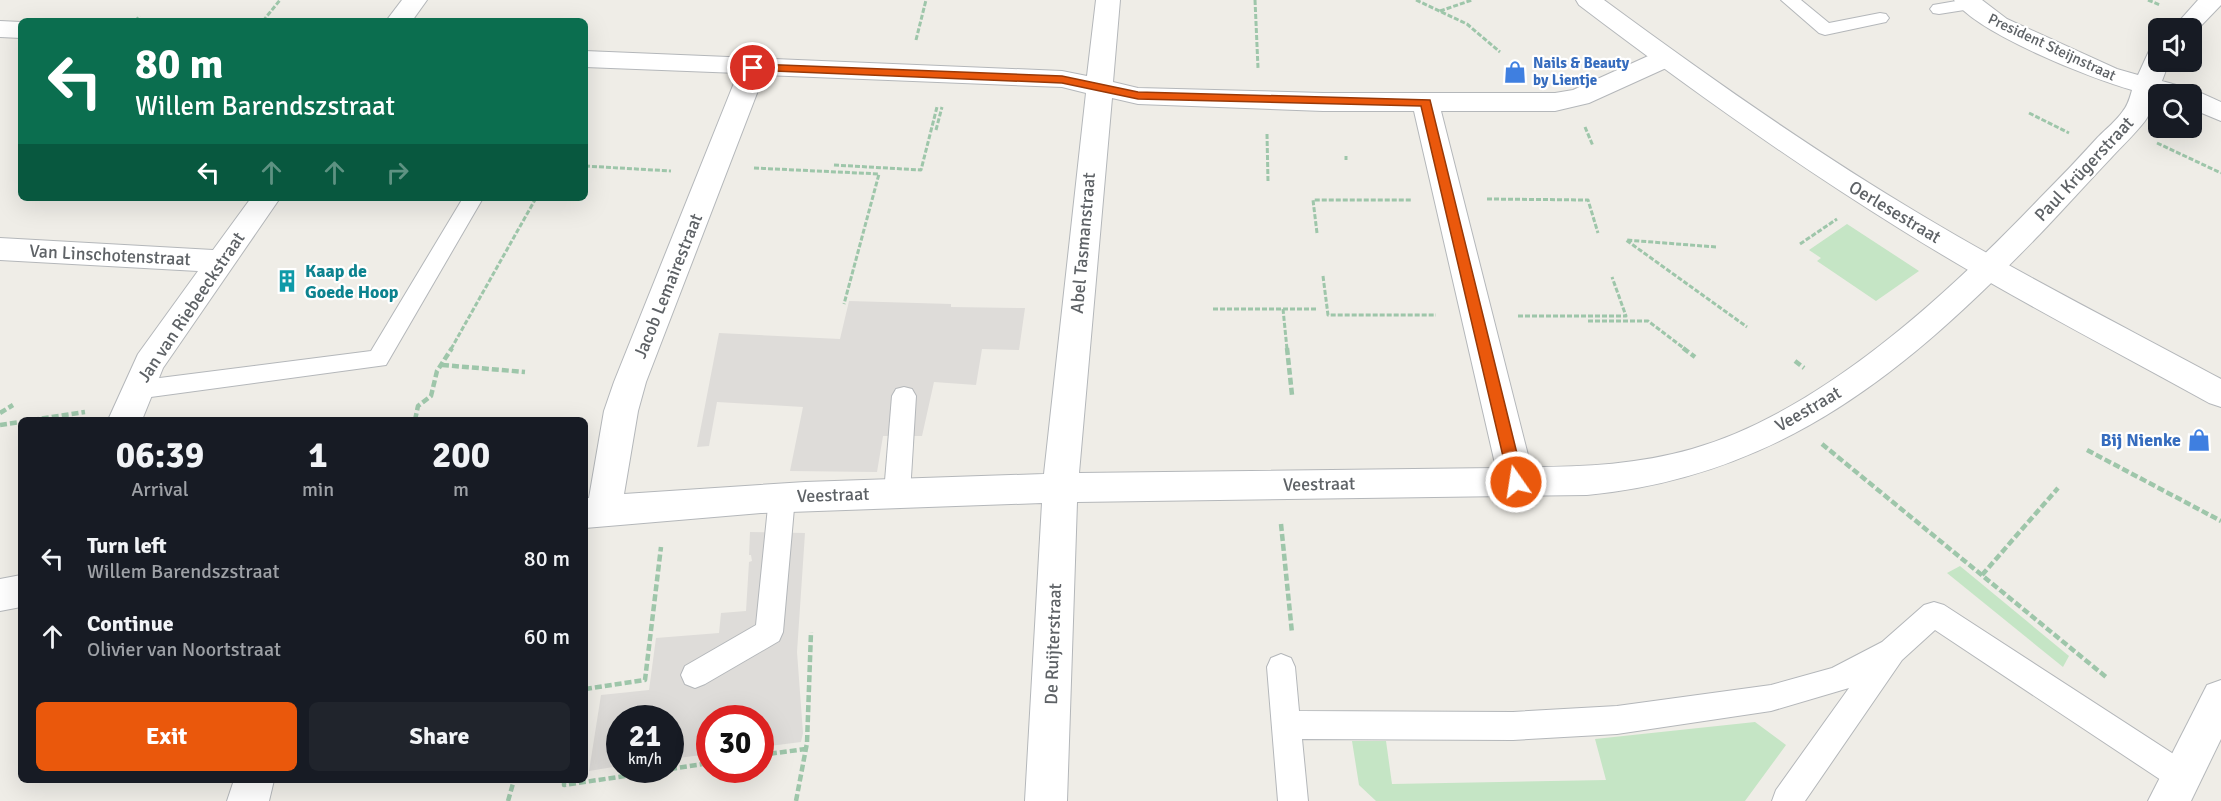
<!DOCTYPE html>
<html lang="en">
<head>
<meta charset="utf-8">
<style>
  body { margin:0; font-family:Signika,sans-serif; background:#20242c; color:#f1f3f6; height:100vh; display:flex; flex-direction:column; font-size:22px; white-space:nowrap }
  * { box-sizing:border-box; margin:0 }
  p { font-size:20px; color:#9ea1a6 }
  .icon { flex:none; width:33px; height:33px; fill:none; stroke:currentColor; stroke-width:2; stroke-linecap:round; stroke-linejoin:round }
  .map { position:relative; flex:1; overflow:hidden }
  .drawer { position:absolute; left:18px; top:417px; width:570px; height:366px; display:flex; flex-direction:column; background:#171b24; border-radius:9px; box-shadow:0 6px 24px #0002 }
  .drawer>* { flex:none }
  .top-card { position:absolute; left:18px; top:18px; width:570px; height:183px; border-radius:9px; box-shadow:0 6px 24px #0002; background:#0b6e4f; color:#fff; overflow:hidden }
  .buttons { position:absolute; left:2148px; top:18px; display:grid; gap:12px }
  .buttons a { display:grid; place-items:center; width:54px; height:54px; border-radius:9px; background:#171b24; box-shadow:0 6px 24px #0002; font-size:30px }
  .speed { position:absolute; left:606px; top:705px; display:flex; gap:12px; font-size:30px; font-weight:700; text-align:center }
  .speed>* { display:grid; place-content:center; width:78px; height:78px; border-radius:50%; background:#171b24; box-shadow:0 6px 24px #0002; line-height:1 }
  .speed small { font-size:15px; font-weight:400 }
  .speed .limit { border:9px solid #d22; background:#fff; color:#111 }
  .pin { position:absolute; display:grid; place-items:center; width:51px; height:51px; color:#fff; margin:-26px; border:3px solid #fff; border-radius:50%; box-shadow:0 2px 6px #0007 }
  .me { position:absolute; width:66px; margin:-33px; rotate:347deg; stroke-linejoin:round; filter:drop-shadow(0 0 4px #0008) }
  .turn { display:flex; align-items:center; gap:21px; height:126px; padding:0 18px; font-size:27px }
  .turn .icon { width:78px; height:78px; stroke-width:2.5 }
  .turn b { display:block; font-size:42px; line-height:51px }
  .lanes { display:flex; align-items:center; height:57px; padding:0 18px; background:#0003; justify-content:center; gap:30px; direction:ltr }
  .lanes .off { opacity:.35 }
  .eta { display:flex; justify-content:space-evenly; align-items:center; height:102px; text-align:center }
  .eta b { font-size:36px; font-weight:700; line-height:42px }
  .cta { display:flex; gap:12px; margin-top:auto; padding:12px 18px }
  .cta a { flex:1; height:69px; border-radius:9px; background:#ea580c; color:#fff; font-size:24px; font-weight:700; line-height:69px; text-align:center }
  .cta a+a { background:#20242c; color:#f1f3f6 }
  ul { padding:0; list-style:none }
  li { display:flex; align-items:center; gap:18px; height:78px; padding:0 18px }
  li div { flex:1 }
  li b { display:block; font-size:22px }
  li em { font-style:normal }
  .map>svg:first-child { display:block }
</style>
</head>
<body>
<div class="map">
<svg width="2221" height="801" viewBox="0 0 2221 801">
  <rect width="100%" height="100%" fill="#efede7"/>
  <!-- industrial -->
  <g fill="#dedcd9">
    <path d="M 849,301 L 951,304 L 951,307 L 1025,308 L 1019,350 L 982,349 L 976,385 L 934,382 L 922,436 L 883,436 L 877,472 L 790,471 L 803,407 L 717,402 L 709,446 L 697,447 L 719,333 L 840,339 Z"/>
    <path d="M 750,532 L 805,533 L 797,652 L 803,733 L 801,742 L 761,747 L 760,718 L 710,718 L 709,754 L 671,759 L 670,718 L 620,718 L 619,766 L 589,771 L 601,695 L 649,690 L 656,638 L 719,633 L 721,613 L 746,611 L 749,562 L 752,561 L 751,555 L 749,555 Z"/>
  </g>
  <!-- green -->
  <g fill="#c5e5c5">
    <path d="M 1847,224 L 1919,271 L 1876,301 L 1817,261 L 1821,258 L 1809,250 Z"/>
    <path d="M 1960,566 L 2069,656 L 2063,667 L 1947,573 Z"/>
    <path d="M 1755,722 L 1786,745 L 1745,801 L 1376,801 L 1359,785 L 1352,741 L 1386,741 L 1392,784 L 1606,780 L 1595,739 Z"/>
  </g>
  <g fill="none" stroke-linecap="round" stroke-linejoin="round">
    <!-- service casing -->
    <g stroke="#b4b7ba" stroke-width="2">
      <g id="service">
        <path d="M 1781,0 L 1801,0 L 1829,23 L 1880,13 L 1886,14 L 1889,18 L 1886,22 L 1825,35 L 1819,33 Z"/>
        <path d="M 1962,0 L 1977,0 L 1980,4 L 1977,8 L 1939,14 L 1933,13 L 1930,9 L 1933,5 Z"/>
        <path d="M 463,198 L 483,198 L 386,365 L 136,399 L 128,397 L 124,390 L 128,383 L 136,381 L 371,351 Z"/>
        <path d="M 904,387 L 912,389 L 916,396 L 910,493 L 906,500 L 897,504 L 888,500 L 884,493 L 892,396 L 896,389 Z"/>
        <path d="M 782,486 L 791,489 L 795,497 L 783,632 L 779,641 L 705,684 L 695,688 L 685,684 L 681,675 L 685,666 L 756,625 L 769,497 L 773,489 Z"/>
        <path d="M 1934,602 L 1944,605 L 2192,766 L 2196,776 L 2192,786 L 2181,791 L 2170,786 L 1935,630 L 1902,660 L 1805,801 L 1772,801 L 1776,790 L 1849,688 L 1771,711 L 1617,734 L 1513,740 L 1302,739 L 1308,801 L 1278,801 L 1267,667 L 1271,658 L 1281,654 L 1291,658 L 1295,667 L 1299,711 L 1513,712 L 1617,706 L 1771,685 L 1832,668 L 1882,642 L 1924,605 Z"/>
      </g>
    </g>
    <!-- minor casing -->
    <g stroke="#b4b7ba" stroke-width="2">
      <g id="minor">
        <path d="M 402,0 L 427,0 L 412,21 L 386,21 Z"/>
        <path d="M 1096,0 L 1120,0 L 1113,82 L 1138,88 L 1323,93 L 1555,93 L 1573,90 L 1657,52 L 1666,50 L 1675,52 L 1679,58 L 1675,64 L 1589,103 L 1555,111 L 1441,111 L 1531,467 C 1586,467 1639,464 1692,449 C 1821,412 1948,294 2039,199 C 2059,179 2079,158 2098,137 C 2106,129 2117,120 2123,111 C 2128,105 2130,97 2132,90 C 2092,79 1976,33 1954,0 L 1982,0 L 2007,19 L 2117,69 L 2138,75 L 2149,51 L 2158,49 L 2158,62 L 2169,62 L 2162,81 L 2187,88 L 2189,91 L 2201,93 L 2221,102 L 2221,121 L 2192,109 L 2192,94 L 2158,94 C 2154,100 2151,113 2145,121 C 2135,134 2122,146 2111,158 C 2087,183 2064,209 2040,234 C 1908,370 1783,476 1587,495 L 1077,502 L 1067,801 L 1025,801 L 1042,503 L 761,513 L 585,528 L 585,498 L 589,498 L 604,411 L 614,382 L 738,73 L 585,67 L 585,51 L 1062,71 L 1087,76 ZM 764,75 L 1062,87 L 1086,93 L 1044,474 L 805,482 L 624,494 L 638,411 L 646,382 ZM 1112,98 L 1138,104 L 1323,111 L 1414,111 L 1496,468 L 1079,473 Z"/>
        <path d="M 2198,0 L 2221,0 L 2221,5 L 2194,33 L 2192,34 L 2192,28 L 2173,28 Z"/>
        <path d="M 0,21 L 21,22 L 21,38 L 0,37 Z"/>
        <path d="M 251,198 L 280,198 L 163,368 L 142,420 L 108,420 L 138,354 L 198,271 L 0,260 L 0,238 L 213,250 Z"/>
        <path d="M 21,575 L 21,607 L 0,611 L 0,579 Z"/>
        <path d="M 2221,680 L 2221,739 L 2191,801 L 2148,801 L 2207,685 Z"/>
        <path d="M 234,780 L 274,780 L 269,801 L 227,801 Z"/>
      </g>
    </g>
    <!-- tertiary casing -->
    <g stroke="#b4b7ba" stroke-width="2">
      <path id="tertiary" d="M 1576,0 L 1604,0 C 1707,76 1812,150 1923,216 C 2020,274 2121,325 2221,379 L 2221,407 L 2209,403 C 2106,346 2001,292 1900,229 C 1789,160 1683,84 1579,5 Z"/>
    </g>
    <!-- path-far1 -->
    <g stroke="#9ec6aa" stroke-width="3" stroke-dasharray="5 2" stroke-linecap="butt">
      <path d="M 1255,0 L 1258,68"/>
      <path d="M 1416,0 L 1467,24 L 1500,52"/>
      <path d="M 2148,0 L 2160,5"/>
      <path d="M 1440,11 L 1472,0"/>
      <path d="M 135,21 L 140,16"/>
      <path d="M 263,21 L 280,0"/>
      <path d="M 916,40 L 926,0"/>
      <path d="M 2029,113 L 2069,133"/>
      <path d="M 1585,127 L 1593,146"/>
      <path d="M 936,130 L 942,107"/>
      <path d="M 1267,134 L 1268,181"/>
      <path d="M 2157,143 L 2221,173"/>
      <path d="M 1346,156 L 1346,160"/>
      <path d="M 834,165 L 921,170 L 937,107"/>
      <path d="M 585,166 L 671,171"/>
      <path d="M 754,168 L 879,174 L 844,304"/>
      <path d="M 1487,199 L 1588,200 L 1598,233"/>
      <path d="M 1317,233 L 1313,200 L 1411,200"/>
      <path d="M 1800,244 L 1837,219"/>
      <path d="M 1716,247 L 1626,240 L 1747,327"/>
      <path d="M 1323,276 L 1328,315 L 1436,315"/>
      <path d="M 1213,309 L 1318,309"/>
      <path d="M 1283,309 L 1287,349"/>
      <path d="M 1518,316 L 1626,316 L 1612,277"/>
      <path d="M 1588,321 L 1648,321 L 1685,349"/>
      <path d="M 451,349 L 536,198"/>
    </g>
    <!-- path -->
    <g stroke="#9ec6aa" stroke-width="4.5" stroke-dasharray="7 3" stroke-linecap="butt">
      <path d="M 1287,348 L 1292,395"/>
      <path d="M 1683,348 L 1695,357"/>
      <path d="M 1795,361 L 1804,368"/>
      <path d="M 442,365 L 525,372"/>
      <path d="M 0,413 L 13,405"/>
      <path d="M 32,420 L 85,412"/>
      <path d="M 415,420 L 418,406 L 431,396 L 437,371 L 452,348"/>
      <path d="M 0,425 L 21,422"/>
      <path d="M 1822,444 L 2106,677"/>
      <path d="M 2087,450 L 2221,521"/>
      <path d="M 1281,524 L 1292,633"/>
      <path d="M 1982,575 L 2058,488"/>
      <path d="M 585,689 L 645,680 L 661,547"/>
      <path d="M 760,755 L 806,749"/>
      <path d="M 670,769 L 710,763"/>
      <path d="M 564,780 L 564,785 L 666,770"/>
      <path d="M 508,801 L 514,780"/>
      <path d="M 796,801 L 807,743 L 811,632"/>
    </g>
    <!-- service -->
    <use href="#service" fill="#fff" fill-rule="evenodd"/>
    <!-- minor -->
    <use href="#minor" fill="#fff" fill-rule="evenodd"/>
    <!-- tertiary -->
    <use href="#tertiary" fill="#fff" fill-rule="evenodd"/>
  </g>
  <!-- route -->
  <path fill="#ea580c" stroke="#983908" stroke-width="1.5" d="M 753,64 L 1062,76 L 1138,92 L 1430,100 L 1524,482 L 1522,486 L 1511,486 L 1509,482 L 1421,106 L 1138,99 L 1062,83 L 750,70 L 748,68 Z"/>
  <!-- icons -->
  <defs>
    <g id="shop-bare" transform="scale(1.8)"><path d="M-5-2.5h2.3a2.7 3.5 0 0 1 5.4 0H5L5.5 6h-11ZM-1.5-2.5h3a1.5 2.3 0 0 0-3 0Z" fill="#3f7fe0" stroke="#fff" stroke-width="2.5" paint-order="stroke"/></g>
    <g id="building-bare" transform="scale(1.8)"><path d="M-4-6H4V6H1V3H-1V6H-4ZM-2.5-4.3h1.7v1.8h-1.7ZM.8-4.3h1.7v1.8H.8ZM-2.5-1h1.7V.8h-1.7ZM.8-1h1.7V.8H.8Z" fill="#0f9aa8" stroke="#fff" stroke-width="2.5" paint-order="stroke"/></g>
  </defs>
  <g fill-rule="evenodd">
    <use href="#shop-bare" x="1515" y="72"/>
    <use href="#building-bare" x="287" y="281"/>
    <use href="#shop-bare" x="2199" y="440"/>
  </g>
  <g text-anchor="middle" stroke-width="4.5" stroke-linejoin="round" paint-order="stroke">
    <!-- far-street labels -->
    <g font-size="15" fill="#5e6266" stroke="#fff">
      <text transform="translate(2052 47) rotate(25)" y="5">President Steijnstraat</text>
    </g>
    <!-- far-shop labels -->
    <g font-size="15" font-weight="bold" fill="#366cbe" stroke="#fff" text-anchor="start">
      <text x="1533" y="68">Nails &amp; Beauty<tspan x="1533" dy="17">by Lientje</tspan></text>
    </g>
    <!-- street labels -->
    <g font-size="18" fill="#5e6266" stroke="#fff">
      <text transform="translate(2084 169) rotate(-47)" y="6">Paul Krügerstraat</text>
      <text transform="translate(1895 212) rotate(31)" y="6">Oerlesestraat</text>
      <text transform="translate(1083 243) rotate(-85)" y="6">Abel Tasmanstraat</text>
      <text transform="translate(110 255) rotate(3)" y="6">Van Linschotenstraat</text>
      <text transform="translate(668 286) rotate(-68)" y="6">Jacob Lemairestraat</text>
      <text transform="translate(191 307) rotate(-56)" y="6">Jan van Riebeeckstraat</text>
      <text transform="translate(1808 409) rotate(-30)" y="6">Veestraat</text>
      <text transform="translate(1319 484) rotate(-1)" y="6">Veestraat</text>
      <text transform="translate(833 495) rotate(-2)" y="6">Veestraat</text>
      <text transform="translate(1053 644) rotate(-88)" y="6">De Ruijterstraat</text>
    </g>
    <!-- culture labels -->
    <g font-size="18" font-weight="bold" fill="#0d838f" stroke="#fff" text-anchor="start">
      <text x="305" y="277">Kaap de<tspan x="305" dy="21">Goede Hoop</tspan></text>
    </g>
    <!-- shop labels -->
    <g font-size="18" font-weight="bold" fill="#366cbe" stroke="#fff" text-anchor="end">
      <text x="2181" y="446">Bij Nienke</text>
    </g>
  </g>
</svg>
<div class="buttons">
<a><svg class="icon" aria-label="sound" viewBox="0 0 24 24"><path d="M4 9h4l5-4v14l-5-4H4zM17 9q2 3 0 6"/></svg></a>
<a><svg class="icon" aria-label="search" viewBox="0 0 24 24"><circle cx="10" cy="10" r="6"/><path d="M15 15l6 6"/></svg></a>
</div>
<div class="speed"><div>21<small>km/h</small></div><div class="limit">30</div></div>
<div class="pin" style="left:753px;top:68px;background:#d93025"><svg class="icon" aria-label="arrive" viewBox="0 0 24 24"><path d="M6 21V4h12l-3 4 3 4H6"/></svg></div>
<svg class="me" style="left:1516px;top:482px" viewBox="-20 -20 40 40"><circle r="17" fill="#ea580c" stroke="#fff" stroke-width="3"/><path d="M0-11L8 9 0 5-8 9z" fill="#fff"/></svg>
<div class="top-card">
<div class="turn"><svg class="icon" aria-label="left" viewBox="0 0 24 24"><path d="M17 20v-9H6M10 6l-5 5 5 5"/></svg><div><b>80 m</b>Willem Barendszstraat</div></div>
<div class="lanes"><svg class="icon" aria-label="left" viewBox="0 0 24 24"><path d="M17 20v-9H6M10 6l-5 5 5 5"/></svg><svg class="icon off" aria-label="ahead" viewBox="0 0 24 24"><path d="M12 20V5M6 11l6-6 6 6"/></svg><svg class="icon off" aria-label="ahead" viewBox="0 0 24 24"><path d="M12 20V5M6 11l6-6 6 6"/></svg><svg class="icon off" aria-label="right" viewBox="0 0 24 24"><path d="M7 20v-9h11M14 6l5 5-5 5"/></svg></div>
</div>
<section class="drawer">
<div class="eta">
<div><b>06:39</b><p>Arrival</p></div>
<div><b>1</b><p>min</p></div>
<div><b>200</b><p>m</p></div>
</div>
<ul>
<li><svg class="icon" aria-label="left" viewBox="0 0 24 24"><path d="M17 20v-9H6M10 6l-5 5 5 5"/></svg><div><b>Turn left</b><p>Willem Barendszstraat</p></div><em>80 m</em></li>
<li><svg class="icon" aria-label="ahead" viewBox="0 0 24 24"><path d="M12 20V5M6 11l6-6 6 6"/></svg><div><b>Continue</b><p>Olivier van Noortstraat</p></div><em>60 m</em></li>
</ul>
<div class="cta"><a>Exit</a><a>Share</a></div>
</section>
</div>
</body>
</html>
